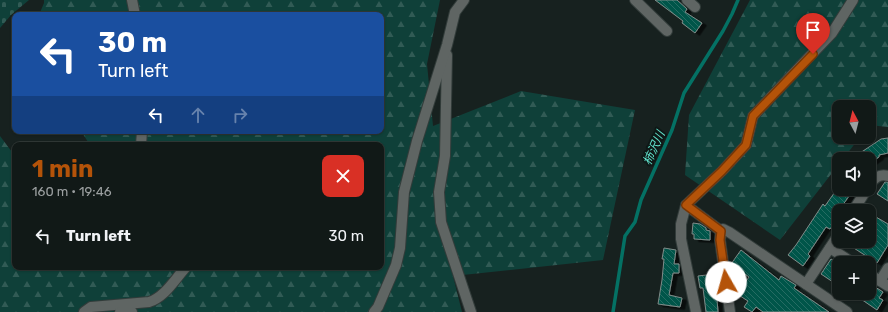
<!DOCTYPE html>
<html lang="en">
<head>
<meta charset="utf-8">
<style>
  body { margin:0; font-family:Rubik,"Noto Sans JP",sans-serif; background:#1e2624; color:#f1f3f6; height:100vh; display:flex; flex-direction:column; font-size:15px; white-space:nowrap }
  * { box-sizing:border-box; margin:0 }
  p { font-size:13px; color:#9ca0a1 }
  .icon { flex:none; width:22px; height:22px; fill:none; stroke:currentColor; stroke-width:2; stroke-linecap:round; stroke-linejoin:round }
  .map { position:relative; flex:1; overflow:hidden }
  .details { position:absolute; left:12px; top:142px; width:372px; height:128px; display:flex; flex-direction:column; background:#111917; border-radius:8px; box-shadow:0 1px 3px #0004,0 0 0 1px #303836 }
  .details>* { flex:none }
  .banner { position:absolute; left:12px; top:12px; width:372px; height:122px; border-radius:8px; box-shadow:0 1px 3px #0004,0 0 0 1px #303836; background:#1a4fa0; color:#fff; overflow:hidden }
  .needle { width:26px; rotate:353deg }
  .buttons { position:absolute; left:832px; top:100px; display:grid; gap:8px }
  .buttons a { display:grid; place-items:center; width:44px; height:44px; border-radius:8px; background:#111917; box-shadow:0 1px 3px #0004,0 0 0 1px #303836; font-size:20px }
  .pin { position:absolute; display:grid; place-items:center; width:34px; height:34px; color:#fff; margin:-41px -17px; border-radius:50% 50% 50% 0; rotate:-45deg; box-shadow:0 0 4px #0007 }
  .pin .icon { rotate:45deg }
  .me { position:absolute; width:44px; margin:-22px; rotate:353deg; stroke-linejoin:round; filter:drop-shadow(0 0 3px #0008) }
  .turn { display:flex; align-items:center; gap:14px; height:84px; padding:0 20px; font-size:18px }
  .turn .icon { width:52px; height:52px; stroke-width:2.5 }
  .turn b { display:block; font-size:28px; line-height:34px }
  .lanes { display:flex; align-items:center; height:38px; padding:0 20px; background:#0003; justify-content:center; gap:20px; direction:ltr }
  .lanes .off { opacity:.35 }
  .round { display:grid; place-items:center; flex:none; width:42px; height:42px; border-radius:8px; background:#1e2624 }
  .headline { display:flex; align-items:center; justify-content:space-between; height:68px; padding:0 20px }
  h1 { font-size:24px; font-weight:700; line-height:30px; color:#b45309 }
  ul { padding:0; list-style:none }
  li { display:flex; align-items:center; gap:12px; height:52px; padding:0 20px }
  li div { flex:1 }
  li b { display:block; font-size:15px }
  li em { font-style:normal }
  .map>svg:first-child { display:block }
</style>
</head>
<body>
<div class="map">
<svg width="888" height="312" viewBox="0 0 888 312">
  <defs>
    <pattern id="forest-firs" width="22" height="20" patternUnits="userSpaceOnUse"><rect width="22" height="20" fill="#0f4039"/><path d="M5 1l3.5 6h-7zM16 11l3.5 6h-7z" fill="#315b55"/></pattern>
    <pattern id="cemetery-stones" width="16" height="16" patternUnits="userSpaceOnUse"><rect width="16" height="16" fill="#0f4039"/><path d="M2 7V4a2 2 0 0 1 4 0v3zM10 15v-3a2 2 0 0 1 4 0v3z" fill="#315b55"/></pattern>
    <pattern id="building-back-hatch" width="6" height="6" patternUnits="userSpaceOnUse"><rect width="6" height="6" fill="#045449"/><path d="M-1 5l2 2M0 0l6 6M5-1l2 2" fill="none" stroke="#286c63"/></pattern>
    <filter id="shadow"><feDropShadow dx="4.5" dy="2.5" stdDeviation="0" flood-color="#0009"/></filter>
  </defs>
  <rect width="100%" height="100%" fill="#17211f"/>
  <!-- forest -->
  <g fill="url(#forest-firs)">
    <path d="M 44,0 L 440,0 L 427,64 L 433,126 L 521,91 L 635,110 L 603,260 L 453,276 L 462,312 L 0,312 L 0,136 L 15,156 L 15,267 L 381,267 L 381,145 L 90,145 L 81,131 L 381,131 L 381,15 L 39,15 L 44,3 Z"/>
    <path d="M 750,0 L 888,0 L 888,127 L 869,125 L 869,107 L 839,107 L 839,137 L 860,137 L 843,159 L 839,159 L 839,164 L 780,240 L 685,175 L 689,115 Z"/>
  </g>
  <!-- cemetery -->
  <path fill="url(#cemetery-stones)" d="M 0,0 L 29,0 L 11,15 L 0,28 Z"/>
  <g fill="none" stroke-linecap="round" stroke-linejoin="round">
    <!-- stream -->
    <path stroke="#047164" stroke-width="3.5" d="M 613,312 L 625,236 L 635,222 L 641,200 L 672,130 L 684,93 L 723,31 L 732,14 L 738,0"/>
  </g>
  <!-- building -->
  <g fill="url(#building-back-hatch)" stroke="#7f8c89" filter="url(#shadow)">
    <path d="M 655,0 L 677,0 L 687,9 L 685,12 L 702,23 L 695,33 L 682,23 L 683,21 Z"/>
    <path d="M 888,138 L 888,153 L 879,155 L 879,157 L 869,164 L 869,159 L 851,159 L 881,139 Z"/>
    <path d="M 885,182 L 888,182 L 888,201 L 877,194 Z"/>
    <path d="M 837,189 L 854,189 L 835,216 L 838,218 L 830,229 L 826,227 L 808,254 L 810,256 L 803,266 L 788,255 L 796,245 L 823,204 L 825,206 Z"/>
    <path d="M 869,213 L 888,224 L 888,245 L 877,263 L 843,241 L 869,241 Z"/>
    <path d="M 693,223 L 700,224 L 706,228 L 706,230 L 710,231 L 710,240 L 694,239 L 694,234 L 692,234 Z"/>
    <path d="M 664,248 L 676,250 L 674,264 L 679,264 L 679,273 L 673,273 L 669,295 L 682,298 L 680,307 L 658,304 L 662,280 L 664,259 L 662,259 Z"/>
    <path d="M 741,250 L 779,280 L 781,276 L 796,285 L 794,288 L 829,312 L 763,312 L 756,307 L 752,312 L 744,307 L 748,301 L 737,294 L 749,277 L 731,264 Z"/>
    <path d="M 831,259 L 839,264 L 839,286 L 821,274 Z"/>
    <path d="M 715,274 L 718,312 L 706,312 L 703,288 L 700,288 L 698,276 Z"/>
    <path d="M 872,285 L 883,292 L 879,298 L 883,300 L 877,310 L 852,293 L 869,293 L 869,290 Z"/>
  </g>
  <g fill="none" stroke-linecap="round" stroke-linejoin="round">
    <!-- minor casing -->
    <g stroke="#323c3a" stroke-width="12">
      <g id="minor">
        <path d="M 132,0 L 135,15"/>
        <path d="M 635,0 L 667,31"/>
        <path d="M 687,0 L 695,7"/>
        <path d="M 447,55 L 445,156 L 439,192 L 441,222 L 471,312"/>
        <path d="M 141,145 L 142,131"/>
        <path d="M 869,185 C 874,179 879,173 888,176"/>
        <path d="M 686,205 L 722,171 L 746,145 L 753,116 L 832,33 L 853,0"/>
        <path d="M 853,211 L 867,189"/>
        <path d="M 830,248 L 853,263"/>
        <path d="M 869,274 L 888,286"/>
        <path d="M 880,281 L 888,268"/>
        <path d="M 806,284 L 839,234"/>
        <path d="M 84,312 L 91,307 L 149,302 C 165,297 175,279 186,267"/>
        <path d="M 120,312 L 132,312"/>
        <path d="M 374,312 L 378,307 L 396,265 L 400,248 L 404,192 L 417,141 L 447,45 L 455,12 L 464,0"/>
        <path d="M 696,312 L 681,239 L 681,224 L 686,205 L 721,231"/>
        <path d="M 730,312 L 720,240 L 721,231 L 723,229 L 729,232 L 847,312"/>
      </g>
    </g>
    <!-- minor -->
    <use href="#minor" stroke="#5f6563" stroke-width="10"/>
  </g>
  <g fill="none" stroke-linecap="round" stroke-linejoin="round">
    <!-- route casing -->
    <g stroke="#753606" stroke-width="10">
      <path id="route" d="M 726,282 L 720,240 L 721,231 L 686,205 L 722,171 L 746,145 L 753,116 L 813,54"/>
    </g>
    <!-- route -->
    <use href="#route" stroke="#b45309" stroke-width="7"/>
  </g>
  <g text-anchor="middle" stroke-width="4" stroke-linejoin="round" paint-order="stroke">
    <!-- water labels -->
    <g font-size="12" font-style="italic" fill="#61e2cc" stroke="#0e1816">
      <text transform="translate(654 148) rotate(-66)" y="4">柿沢川</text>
    </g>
  </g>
</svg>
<div class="buttons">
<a><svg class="needle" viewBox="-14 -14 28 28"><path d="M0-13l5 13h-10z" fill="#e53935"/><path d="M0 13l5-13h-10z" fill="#9ca0a1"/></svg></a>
<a><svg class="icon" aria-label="sound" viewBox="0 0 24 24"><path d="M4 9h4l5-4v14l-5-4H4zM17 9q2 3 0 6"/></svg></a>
<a><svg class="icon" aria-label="layers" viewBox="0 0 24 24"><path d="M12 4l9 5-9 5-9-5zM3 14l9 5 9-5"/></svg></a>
<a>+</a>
</div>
<div class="pin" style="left:813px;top:54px;background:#d93025"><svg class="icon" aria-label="arrive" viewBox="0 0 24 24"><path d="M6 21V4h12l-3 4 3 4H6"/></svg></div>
<svg class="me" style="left:726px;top:282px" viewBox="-20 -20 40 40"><circle r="19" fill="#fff"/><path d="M0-13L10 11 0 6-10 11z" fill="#b45309"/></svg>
<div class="banner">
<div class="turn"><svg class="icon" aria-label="left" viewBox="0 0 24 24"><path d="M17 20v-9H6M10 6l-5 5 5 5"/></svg><div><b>30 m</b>Turn left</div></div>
<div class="lanes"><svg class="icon" aria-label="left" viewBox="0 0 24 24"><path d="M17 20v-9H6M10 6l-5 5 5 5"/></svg><svg class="icon off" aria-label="ahead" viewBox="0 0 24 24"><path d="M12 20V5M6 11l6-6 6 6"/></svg><svg class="icon off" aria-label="right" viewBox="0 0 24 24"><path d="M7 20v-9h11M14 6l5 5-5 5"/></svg></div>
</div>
<section class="details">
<div class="headline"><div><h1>1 min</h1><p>160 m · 19:46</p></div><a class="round" style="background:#d93025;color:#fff"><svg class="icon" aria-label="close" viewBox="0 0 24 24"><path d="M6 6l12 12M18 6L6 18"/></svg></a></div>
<ul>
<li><svg class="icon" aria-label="left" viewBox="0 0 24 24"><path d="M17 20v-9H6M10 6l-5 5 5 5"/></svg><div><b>Turn left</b></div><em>30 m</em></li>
</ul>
</section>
</div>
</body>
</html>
